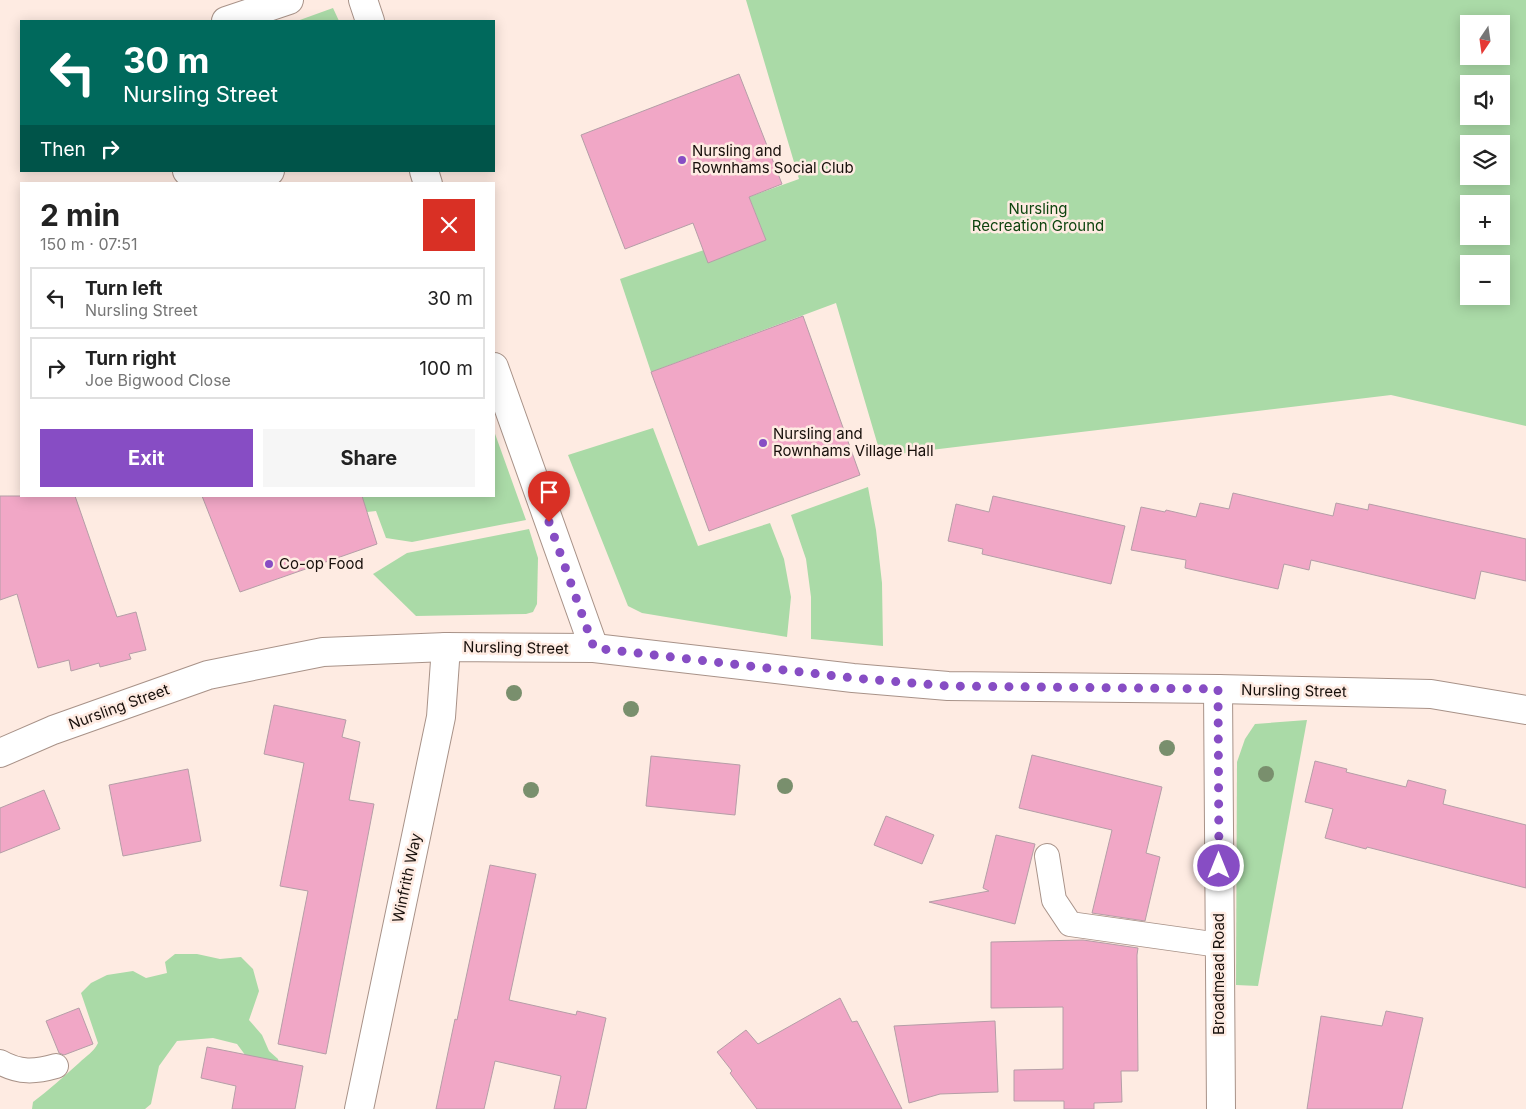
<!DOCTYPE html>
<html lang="en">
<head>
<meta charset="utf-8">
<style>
  body { margin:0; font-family:Inter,sans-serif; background:#f6f6f6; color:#222; height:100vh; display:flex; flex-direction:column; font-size:19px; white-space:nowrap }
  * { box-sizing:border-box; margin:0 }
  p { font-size:16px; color:#767676 }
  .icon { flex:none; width:28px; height:28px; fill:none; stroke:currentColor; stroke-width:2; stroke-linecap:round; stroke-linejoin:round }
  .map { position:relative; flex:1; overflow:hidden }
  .drawer { position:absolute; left:20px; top:182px; width:475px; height:315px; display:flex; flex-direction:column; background:#fff; border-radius:0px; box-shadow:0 2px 12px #0003 }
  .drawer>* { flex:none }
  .guide { position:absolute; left:20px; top:20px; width:475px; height:152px; border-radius:0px; box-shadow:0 2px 12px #0003; background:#00695c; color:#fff; overflow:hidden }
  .needle { width:32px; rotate:193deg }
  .tools { position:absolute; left:1460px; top:15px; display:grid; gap:10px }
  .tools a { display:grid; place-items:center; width:50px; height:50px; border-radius:0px; background:#fff; box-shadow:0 2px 12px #0003; font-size:25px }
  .pin { position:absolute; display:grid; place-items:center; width:42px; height:42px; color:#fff; margin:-51px -21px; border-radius:50% 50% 50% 0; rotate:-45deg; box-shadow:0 0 5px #0007 }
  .pin .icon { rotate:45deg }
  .me { position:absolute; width:55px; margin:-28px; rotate:0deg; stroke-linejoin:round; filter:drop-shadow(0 0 4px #0008) }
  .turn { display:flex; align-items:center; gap:18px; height:105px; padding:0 20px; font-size:22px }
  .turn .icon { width:65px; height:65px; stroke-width:2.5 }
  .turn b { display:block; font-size:35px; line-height:42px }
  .then { display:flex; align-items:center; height:48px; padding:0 20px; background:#0003; gap:10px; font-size:19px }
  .round { display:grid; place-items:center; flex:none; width:52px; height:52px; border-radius:0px; background:#f6f6f6 }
  .overview { display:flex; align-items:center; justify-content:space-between; height:85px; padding:0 20px }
  h1 { font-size:30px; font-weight:700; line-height:38px }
  .action { display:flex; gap:10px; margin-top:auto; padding:10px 20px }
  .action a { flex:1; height:58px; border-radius:0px; background:#874dc4; color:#fff; font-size:20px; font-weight:700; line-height:58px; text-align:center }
  .action a+a { background:#f6f6f6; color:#222 }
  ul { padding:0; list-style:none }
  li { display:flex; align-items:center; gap:15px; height:62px; margin:0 10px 8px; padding:0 10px; border:2px solid #e0e0e0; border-radius:0px }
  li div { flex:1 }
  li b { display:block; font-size:19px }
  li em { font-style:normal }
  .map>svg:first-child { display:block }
</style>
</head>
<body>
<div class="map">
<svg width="1526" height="1109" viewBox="0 0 1526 1109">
  <rect width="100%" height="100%" fill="#feebe2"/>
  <!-- green -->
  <g fill="#aadaa7" fill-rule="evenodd">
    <path d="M 746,0 L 1526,0 L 1526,426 L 1391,395 L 881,456 L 836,303 L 651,372 L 620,279 L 704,250 L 709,262 L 766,240 L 749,197 L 799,179 ZM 1469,24 L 1501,24 L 1501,56 L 1469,56 ZM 1469,84 L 1501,84 L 1501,116 L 1469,116 ZM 1469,144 L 1501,144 L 1501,176 L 1469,176 ZM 1469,204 L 1501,204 L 1501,236 L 1469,236 ZM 1469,264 L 1501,264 L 1501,296 L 1469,296 Z"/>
    <path d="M 333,8 L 339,21 L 297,21 Z"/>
    <path d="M 653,428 L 698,546 L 770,523 L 784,559 L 791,597 L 787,637 L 642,613 L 628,606 L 568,455 Z"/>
    <path d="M 494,431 L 526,520 L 412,542 L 386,538 L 376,511 L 367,512 L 362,496 L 494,496 Z"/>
    <path d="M 868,487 L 876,530 L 882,583 L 883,646 L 811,639 L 811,597 L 806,559 L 791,515 Z"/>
    <path d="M 529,529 L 538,558 L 537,604 L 533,612 L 526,614 L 416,616 L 373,574 L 407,553 Z"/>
    <path d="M 1307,720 L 1258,986 L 1236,985 L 1237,762 L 1245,739 L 1255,724 Z"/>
    <path d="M 175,954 L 197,954 L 220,959 L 241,957 L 253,969 L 259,991 L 249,1020 L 262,1035 L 269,1051 L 278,1059 L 281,1073 L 260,1075 L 237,1044 L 213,1038 L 177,1041 L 159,1066 L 151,1104 L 145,1109 L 32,1109 L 33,1102 C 49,1090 64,1076 79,1063 C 87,1055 93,1053 98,1043 L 81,993 L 91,983 L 107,975 L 133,971 L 146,978 L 167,973 L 165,962 Z"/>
  </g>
  <!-- building -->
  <g fill="#f1a7c6" stroke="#b59ea7">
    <path d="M 739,74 L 782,184 L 749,197 L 766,240 L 708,263 L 693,223 L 625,249 L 581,135 Z"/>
    <path d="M 803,316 L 860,475 L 709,531 L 651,372 Z"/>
    <path d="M 1233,493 L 1333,516 L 1336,503 L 1368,510 L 1369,504 L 1526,539 L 1526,581 L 1481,571 L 1475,599 L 1311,560 L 1309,570 L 1284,564 L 1278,589 L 1185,568 L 1186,560 L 1131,550 L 1141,507 L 1165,512 L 1166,510 L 1196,517 L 1200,503 L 1229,509 Z"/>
    <path d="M 0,496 L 75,496 L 117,617 L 136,612 L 146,650 L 129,654 L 131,659 L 100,667 L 99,663 L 71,671 L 69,660 L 38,668 L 17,594 L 0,600 Z"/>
    <path d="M 202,496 L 362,496 L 377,544 L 240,592 Z"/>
    <path d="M 993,496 L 1125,526 L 1111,584 L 982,554 L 983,549 L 948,541 L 956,504 L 989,512 Z"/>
    <path d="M 274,705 L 346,720 L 342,737 L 360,742 L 349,800 L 374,804 L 326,1054 L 278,1044 L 308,891 L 280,886 L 304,763 L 264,754 Z"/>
    <path d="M 1032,755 L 1162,787 L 1146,853 L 1160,857 L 1145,921 L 1092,913 L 1112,830 L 1019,808 Z"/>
    <path d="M 651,756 L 740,765 L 735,815 L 646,806 Z"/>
    <path d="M 1315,761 L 1347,769 L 1346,772 L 1406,787 L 1408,780 L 1446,790 L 1443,804 L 1526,825 L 1526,888 L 1367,847 L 1366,849 L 1325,838 L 1333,809 L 1305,802 Z"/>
    <path d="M 188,769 L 201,841 L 123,856 L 109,785 Z"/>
    <path d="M 44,790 L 60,829 L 0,853 L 0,808 Z"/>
    <path d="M 886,816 L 934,835 L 922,864 L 874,845 Z"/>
    <path d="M 996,835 L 1035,844 L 1015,924 L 929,902 L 989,891 L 983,888 Z"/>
    <path d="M 490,865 L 536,874 L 509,1000 L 576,1015 L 577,1011 L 606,1018 L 586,1109 L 554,1109 L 561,1076 L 495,1061 L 484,1109 L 436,1109 L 455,1019 L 457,1020 Z"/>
    <path d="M 1083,940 L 1138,948 L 1137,955 L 1138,1071 L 1121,1071 L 1122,1102 L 1094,1103 L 1094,1109 L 1064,1109 L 1064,1101 L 1014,1101 L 1014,1070 L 1063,1069 L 1063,1007 L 991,1008 L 991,942 Z"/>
    <path d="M 840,998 L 852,1022 L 857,1021 L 902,1109 L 757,1109 L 730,1073 L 732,1071 L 717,1052 L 746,1030 L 758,1044 Z"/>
    <path d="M 79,1008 L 93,1044 L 64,1055 L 59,1053 L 46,1021 Z"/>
    <path d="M 1386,1011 L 1423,1018 L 1402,1109 L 1307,1109 L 1321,1016 L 1382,1026 Z"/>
    <path d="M 995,1021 L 998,1092 L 940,1094 L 909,1103 L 894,1026 Z"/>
    <path d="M 207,1047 L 303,1066 L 295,1109 L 232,1109 L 236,1086 L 201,1078 Z"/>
  </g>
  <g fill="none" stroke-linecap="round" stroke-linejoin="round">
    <!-- lane casing -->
    <g stroke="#a89288" stroke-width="26">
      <g id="lane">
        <path d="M 1047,856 L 1054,900 L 1070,924 L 1219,945"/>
        <path d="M 0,1062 C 19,1073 35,1072 56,1066"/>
      </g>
    </g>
    <!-- street casing -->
    <g stroke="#a89288" stroke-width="30">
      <g id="street">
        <path d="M 363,0 L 370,21"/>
        <path d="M 226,21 L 289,0"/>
        <path d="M 187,171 L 224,184"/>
        <path d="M 424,171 L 428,184"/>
        <path d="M 228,184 L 270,171"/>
        <path d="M 494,367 L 594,648"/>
        <path d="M 1218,689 L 1221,1109"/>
        <path d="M 0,753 L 53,730 L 208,675 L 323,652 L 446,647 L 594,648 L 853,678 L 948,686 L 1218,689 L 1431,694 L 1526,710"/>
        <path d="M 359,1109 L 441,717 L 446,647"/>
      </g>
    </g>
    <!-- lane -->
    <use href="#lane" stroke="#fff" stroke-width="24"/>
    <!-- street -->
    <use href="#street" stroke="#fff" stroke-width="28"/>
  </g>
  <!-- trees -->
  <g fill="#798f6d">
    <circle cx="514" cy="693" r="8"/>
    <circle cx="631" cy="709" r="8"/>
    <circle cx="1167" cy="748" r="8"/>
    <circle cx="1266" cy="774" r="8"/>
    <circle cx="785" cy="786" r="8"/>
    <circle cx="531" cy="790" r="8"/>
  </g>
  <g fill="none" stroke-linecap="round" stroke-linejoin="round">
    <!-- route -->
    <path stroke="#874dc4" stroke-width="9" stroke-dasharray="0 16.2" d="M 549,522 L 594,648 L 853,678 L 948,686 L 1218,689 L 1219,866"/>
  </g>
  <!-- markers -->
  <g fill="#874dc4" stroke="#feebe2" stroke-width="2">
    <circle cx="682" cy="160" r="5"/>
    <circle cx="763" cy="443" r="5"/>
    <circle cx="269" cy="564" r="5"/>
  </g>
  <g text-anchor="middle" stroke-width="5" stroke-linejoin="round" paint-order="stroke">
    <!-- poi labels -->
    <g font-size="15" fill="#170f0b" stroke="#feebe2" text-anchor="start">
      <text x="692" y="156">Nursling and<tspan x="692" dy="17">Rownhams Social Club</tspan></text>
      <text x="773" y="439">Nursling and<tspan x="773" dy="17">Rownhams Village Hall</tspan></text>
      <text x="279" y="569">Co-op Food</text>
    </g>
    <!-- park labels -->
    <g font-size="15" fill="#0d440e" stroke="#feebe2">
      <text x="1038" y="214">Nursling<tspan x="1038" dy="17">Recreation Ground</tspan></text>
    </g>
    <!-- street labels -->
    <g font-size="15" fill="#170f0b" stroke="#feebe2">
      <text transform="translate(516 648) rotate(1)" y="5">Nursling Street</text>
      <text transform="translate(1294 691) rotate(1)" y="5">Nursling Street</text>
      <text transform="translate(119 707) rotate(-20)" y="5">Nursling Street</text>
      <text transform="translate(407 878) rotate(-78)" y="5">Winfrith Way</text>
      <text transform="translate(1219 974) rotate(-90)" y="5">Broadmead Road</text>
    </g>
  </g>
</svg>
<div class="tools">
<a><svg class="needle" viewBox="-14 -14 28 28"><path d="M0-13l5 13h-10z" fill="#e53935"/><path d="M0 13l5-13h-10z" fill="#767676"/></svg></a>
<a><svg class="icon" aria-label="sound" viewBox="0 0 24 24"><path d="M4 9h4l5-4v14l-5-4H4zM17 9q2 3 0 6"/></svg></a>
<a><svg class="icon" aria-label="layers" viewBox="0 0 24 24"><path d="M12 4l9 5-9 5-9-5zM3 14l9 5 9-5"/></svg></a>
<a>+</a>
<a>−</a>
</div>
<div class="pin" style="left:549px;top:522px;background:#d93025"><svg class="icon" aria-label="arrive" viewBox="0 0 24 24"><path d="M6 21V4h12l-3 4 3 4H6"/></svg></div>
<svg class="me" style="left:1219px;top:866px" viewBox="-20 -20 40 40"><circle r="17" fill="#874dc4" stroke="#fff" stroke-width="3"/><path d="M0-11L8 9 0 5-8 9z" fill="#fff"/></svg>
<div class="guide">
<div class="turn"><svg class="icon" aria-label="left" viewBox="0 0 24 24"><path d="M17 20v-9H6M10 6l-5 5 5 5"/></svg><div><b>30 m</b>Nursling Street</div></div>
<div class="then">Then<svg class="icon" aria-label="right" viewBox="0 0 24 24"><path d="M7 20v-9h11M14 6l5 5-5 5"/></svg></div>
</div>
<section class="drawer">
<div class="overview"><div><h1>2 min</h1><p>150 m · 07:51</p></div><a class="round" style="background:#d93025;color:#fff"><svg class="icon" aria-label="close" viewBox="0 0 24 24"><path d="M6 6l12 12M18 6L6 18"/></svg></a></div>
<ul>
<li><svg class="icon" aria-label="left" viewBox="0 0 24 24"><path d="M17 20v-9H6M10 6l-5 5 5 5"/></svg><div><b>Turn left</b><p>Nursling Street</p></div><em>30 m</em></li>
<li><svg class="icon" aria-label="right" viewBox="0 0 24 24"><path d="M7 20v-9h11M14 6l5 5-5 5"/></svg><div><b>Turn right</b><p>Joe Bigwood Close</p></div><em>100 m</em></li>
</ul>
<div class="action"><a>Exit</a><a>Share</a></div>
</section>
</div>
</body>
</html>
